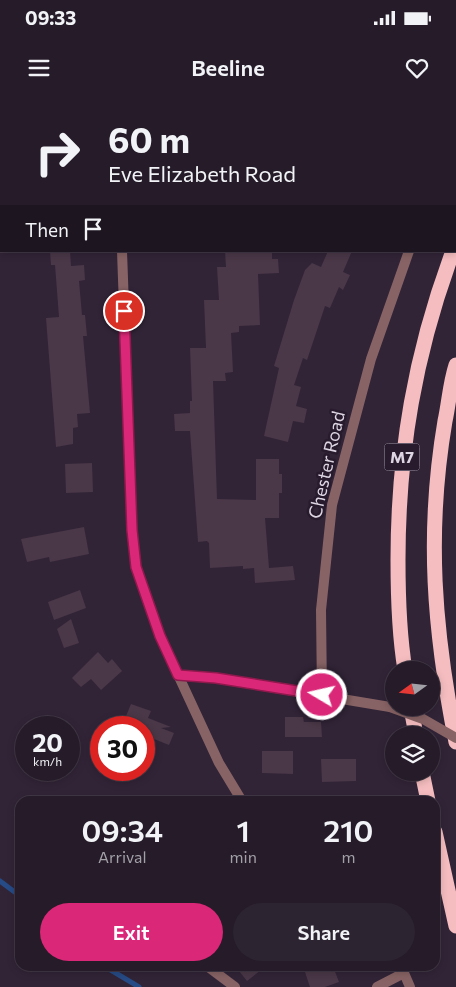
<!DOCTYPE html>
<html lang="en">
<head>
<meta charset="utf-8">
<style>
  body { margin:0; font-family:Commissioner,sans-serif; background:#2d2431; color:#f1f3f6; height:100vh; display:flex; flex-direction:column; font-size:19px; white-space:nowrap }
  * { box-sizing:border-box; margin:0 }
  p { font-size:16px; color:#a3a1a8 }
  .icon { flex:none; width:28px; height:28px; fill:none; stroke:currentColor; stroke-width:2; stroke-linecap:round; stroke-linejoin:round }
  .map { position:relative; flex:1; overflow:hidden }
  .panel { position:absolute; left:15px; top:696px; width:425px; height:175px; display:flex; flex-direction:column; background:#251b29; border-radius:15px; box-shadow:0 2px 8px #0003,0 0 0 1px #423946 }
  .panel>* { flex:none }
  .hud { position:absolute; left:0px; top:0px; width:456px; height:152px; box-shadow:0 2px 8px #0003,0 0 0 1px #423946; background:#251b29; color:#f1f3f6; overflow:hidden }
  .needle { width:32px; rotate:255deg }
  .tools { position:absolute; left:385px; top:561px; display:grid; gap:10px }
  .tools a { display:grid; place-items:center; width:55px; height:55px; border-radius:50%; background:#251b29; box-shadow:0 2px 8px #0003,0 0 0 1px #423946; font-size:25px }
  .speed { position:absolute; left:15px; top:616px; display:flex; gap:10px; font-size:25px; font-weight:700; text-align:center }
  .speed>* { display:grid; place-content:center; width:65px; height:65px; border-radius:50%; background:#251b29; box-shadow:0 2px 8px #0003,0 0 0 1px #423946; line-height:1 }
  .speed small { font-size:12px; font-weight:400 }
  .speed .limit { border:8px solid #d22; background:#fff; color:#111 }
  .pin { position:absolute; display:grid; place-items:center; width:42px; height:42px; color:#fff; margin:-21px; border:2px solid #fff; border-radius:50%; box-shadow:0 1px 5px #0007 }
  .me { position:absolute; width:55px; margin:-28px; rotate:279deg; stroke-linejoin:round; filter:drop-shadow(0 0 4px #0008) }
  .turn { display:flex; align-items:center; gap:18px; height:105px; padding:0 25px; font-size:22px }
  .turn .icon { width:65px; height:65px; stroke-width:2.5 }
  .turn b { display:block; font-size:35px; line-height:42px }
  .then { display:flex; align-items:center; height:48px; padding:0 25px; background:#0003; gap:10px; font-size:19px }
  .eta { display:flex; justify-content:space-evenly; align-items:center; height:85px; text-align:center }
  .eta b { font-size:30px; font-weight:600; line-height:35px }
  .action { display:flex; gap:10px; margin-top:auto; padding:10px 25px }
  .action a { flex:1; height:58px; border-radius:30px; background:#db2777; color:#fff; font-size:20px; font-weight:600; line-height:58px; text-align:center }
  .action a+a { background:#2d2431; color:#f1f3f6 }
  .status { display:flex; justify-content:space-between; align-items:center; height:35px; padding:0 25px; background:#251b29; direction:ltr }
  .status svg { height:14px; fill:currentColor }
  header { display:flex; justify-content:space-between; align-items:center; height:65px; padding:0 25px; background:#251b29; font-size:22px; font-weight:600 }
  .map>svg:first-child { display:block }
</style>
</head>
<body>
<div class="status"><b>09:33</b><svg viewBox="0 0 49 12"><path d="M0 12V9h3v3zM5 12V6h3v6zM10 12V3h3v9zM15 12V0h3v12zM26 1h20v11H26zM47 4h2v5h-2z"/></svg></div>
<header><svg class="icon" aria-label="menu" viewBox="0 0 24 24"><path d="M4 6h16M4 12h16M4 18h16"/></svg>Beeline<svg class="icon" aria-label="heart" viewBox="0 0 24 24"><path d="M12 20l-8-8c-3-5 5-10 8-4 3-6 11-1 8 4z"/></svg></header>
<div class="map">
<svg width="456" height="887" viewBox="0 0 456 887">
  <rect width="100%" height="100%" fill="#312437"/>
  <g fill="none" stroke-linecap="round" stroke-linejoin="round">
    <!-- stream -->
    <g stroke="#274b86" stroke-width="5">
      <path d="M 0,781 L 20,796"/>
      <path d="M 104,866 L 139,887"/>
    </g>
  </g>
  <!-- building -->
  <g fill="#4a3747">
    <path d="M 50,151 L 70,151 L 71,166 L 84,165 L 85,180 L 79,181 L 82,215 L 85,215 L 87,236 L 83,236 L 90,313 L 77,314 L 78,327 L 73,328 L 73,344 L 56,347 L 46,218 L 59,217 L 55,165 L 51,165 Z"/>
    <path d="M 225,151 L 272,151 L 272,159 L 278,159 L 279,173 L 258,174 L 260,225 L 239,226 L 239,232 L 231,233 L 233,272 L 225,273 L 226,281 L 213,281 L 217,399 L 256,400 L 256,359 L 279,359 L 279,374 L 282,374 L 282,393 L 279,393 L 279,418 L 265,418 L 269,468 L 293,466 L 295,480 L 255,483 L 254,468 L 243,469 L 243,466 L 210,468 L 209,443 L 207,441 L 198,442 L 190,331 L 175,331 L 174,314 L 190,313 L 190,301 L 192,301 L 190,248 L 206,248 L 204,200 L 219,200 L 217,167 L 226,167 Z"/>
    <path d="M 328,151 L 352,151 L 343,172 L 350,175 L 343,190 L 339,187 L 330,208 L 325,206 L 307,260 L 303,258 L 294,285 L 301,287 L 296,306 L 307,309 L 304,323 L 293,321 L 288,342 L 264,336 L 279,268 L 274,266 L 294,200 L 305,170 L 312,163 L 321,167 Z"/>
    <path d="M 92,363 L 93,392 L 66,393 L 65,364 Z"/>
    <path d="M 84,427 L 89,454 L 50,462 L 49,457 L 27,462 L 21,439 Z"/>
    <path d="M 80,490 L 86,508 L 54,520 L 48,502 Z"/>
    <path d="M 71,519 L 79,543 L 64,548 L 57,529 Z"/>
    <path d="M 98,552 L 108,563 L 112,559 L 122,571 L 101,590 L 91,579 L 81,587 L 72,578 Z"/>
    <path d="M 131,604 L 151,611 L 148,618 L 171,627 L 161,628 L 174,633 L 169,645 L 144,635 L 144,628 L 121,628 Z"/>
    <path d="M 285,617 L 303,617 L 304,622 L 321,622 L 322,637 L 285,637 Z"/>
    <path d="M 262,651 L 293,651 L 293,674 L 262,673 Z"/>
    <path d="M 321,659 L 356,659 L 356,681 L 322,682 Z"/>
    <path d="M 235,866 L 266,866 L 247,881 Z"/>
    <path d="M 312,866 L 330,866 L 332,870 L 334,869 L 339,882 L 325,887 L 310,887 L 304,869 Z"/>
  </g>
  <g fill="none" stroke-linecap="round" stroke-linejoin="round">
    <!-- minor -->
    <g stroke="#886365" stroke-width="10">
      <path d="M 407,0 L 409,1"/>
      <path d="M 110,1 L 110,0"/>
      <path d="M 455,23 L 456,23"/>
      <path d="M 455,54 L 456,52"/>
      <path d="M 122,151 L 132,430 L 136,467 L 160,536 L 219,663 L 242,701"/>
      <path d="M 179,575 L 216,578 L 390,607"/>
      <path d="M 322,595 L 321,510 L 332,405 L 371,259 L 409,151"/>
      <path d="M 207,866 L 235,887"/>
      <path d="M 401,866 L 410,887"/>
      <path d="M 377,887 L 404,873"/>
    </g>
    <!-- motorway -->
    <g stroke="#f5bdbf" stroke-width="15">
      <path d="M 456,265 C 450,283 449,303 445,321 C 426,433 434,531 456,642"/>
      <path d="M 405,570 C 399,534 398,496 398,460 C 398,352 415,253 453,151"/>
      <path d="M 411,608 L 416,635"/>
      <path d="M 422,672 L 428,701"/>
      <path d="M 435,732 L 456,826"/>
    </g>
    <!-- minor-bridge -->
    <path stroke="#886365" stroke-width="10" d="M 390,607 L 423,619 L 456,638"/>
  </g>
  <g fill="none" stroke-linecap="round" stroke-linejoin="round">
    <!-- route casing -->
    <g stroke="#8e194d" stroke-width="12">
      <path id="route" d="M 124,211 L 132,430 L 136,467 L 160,536 L 178,575 L 216,578 L 322,595"/>
    </g>
    <!-- route -->
    <use href="#route" stroke="#db2777" stroke-width="9"/>
  </g>
  <g text-anchor="middle" stroke-width="5" stroke-linejoin="round" paint-order="stroke">
    <!-- shield labels -->
    <rect fill="#271b2d" stroke="#a69dac" stroke-width="1" x="384.5" y="343.5" width="35" height="27" rx="4"/>
    <g font-size="16" font-weight="bold" fill="#ddd5e2">
      <text x="402" y="363">M7</text>
    </g>
    <!-- street labels -->
    <g font-size="18" fill="#ddd5e2" stroke="#271b2d">
      <text transform="translate(327 365) rotate(-77)" y="6">Chester Road</text>
    </g>
  </g>
</svg>
<div class="tools">
<a><svg class="needle" viewBox="-14 -14 28 28"><path d="M0-13l5 13h-10z" fill="#e53935"/><path d="M0 13l5-13h-10z" fill="#a3a1a8"/></svg></a>
<a><svg class="icon" aria-label="layers" viewBox="0 0 24 24"><path d="M12 4l9 5-9 5-9-5zM3 14l9 5 9-5"/></svg></a>
</div>
<div class="speed"><div>20<small>km/h</small></div><div class="limit">30</div></div>
<div class="pin" style="left:124px;top:211px;background:#d93025"><svg class="icon" aria-label="arrive" viewBox="0 0 24 24"><path d="M6 21V4h12l-3 4 3 4H6"/></svg></div>
<svg class="me" style="left:322px;top:595px" viewBox="-20 -20 40 40"><circle r="17" fill="#db2777" stroke="#fff" stroke-width="3"/><path d="M0-11L8 9 0 5-8 9z" fill="#fff"/></svg>
<div class="hud">
<div class="turn"><svg class="icon" aria-label="right" viewBox="0 0 24 24"><path d="M7 20v-9h11M14 6l5 5-5 5"/></svg><div><b>60 m</b>Eve Elizabeth Road</div></div>
<div class="then">Then<svg class="icon" aria-label="arrive" viewBox="0 0 24 24"><path d="M6 21V4h12l-3 4 3 4H6"/></svg></div>
</div>
<section class="panel">
<div class="eta">
<div><b>09:34</b><p>Arrival</p></div>
<div><b>1</b><p>min</p></div>
<div><b>210</b><p>m</p></div>
</div>
<div class="action"><a>Exit</a><a>Share</a></div>
</section>
</div>
</body>
</html>
